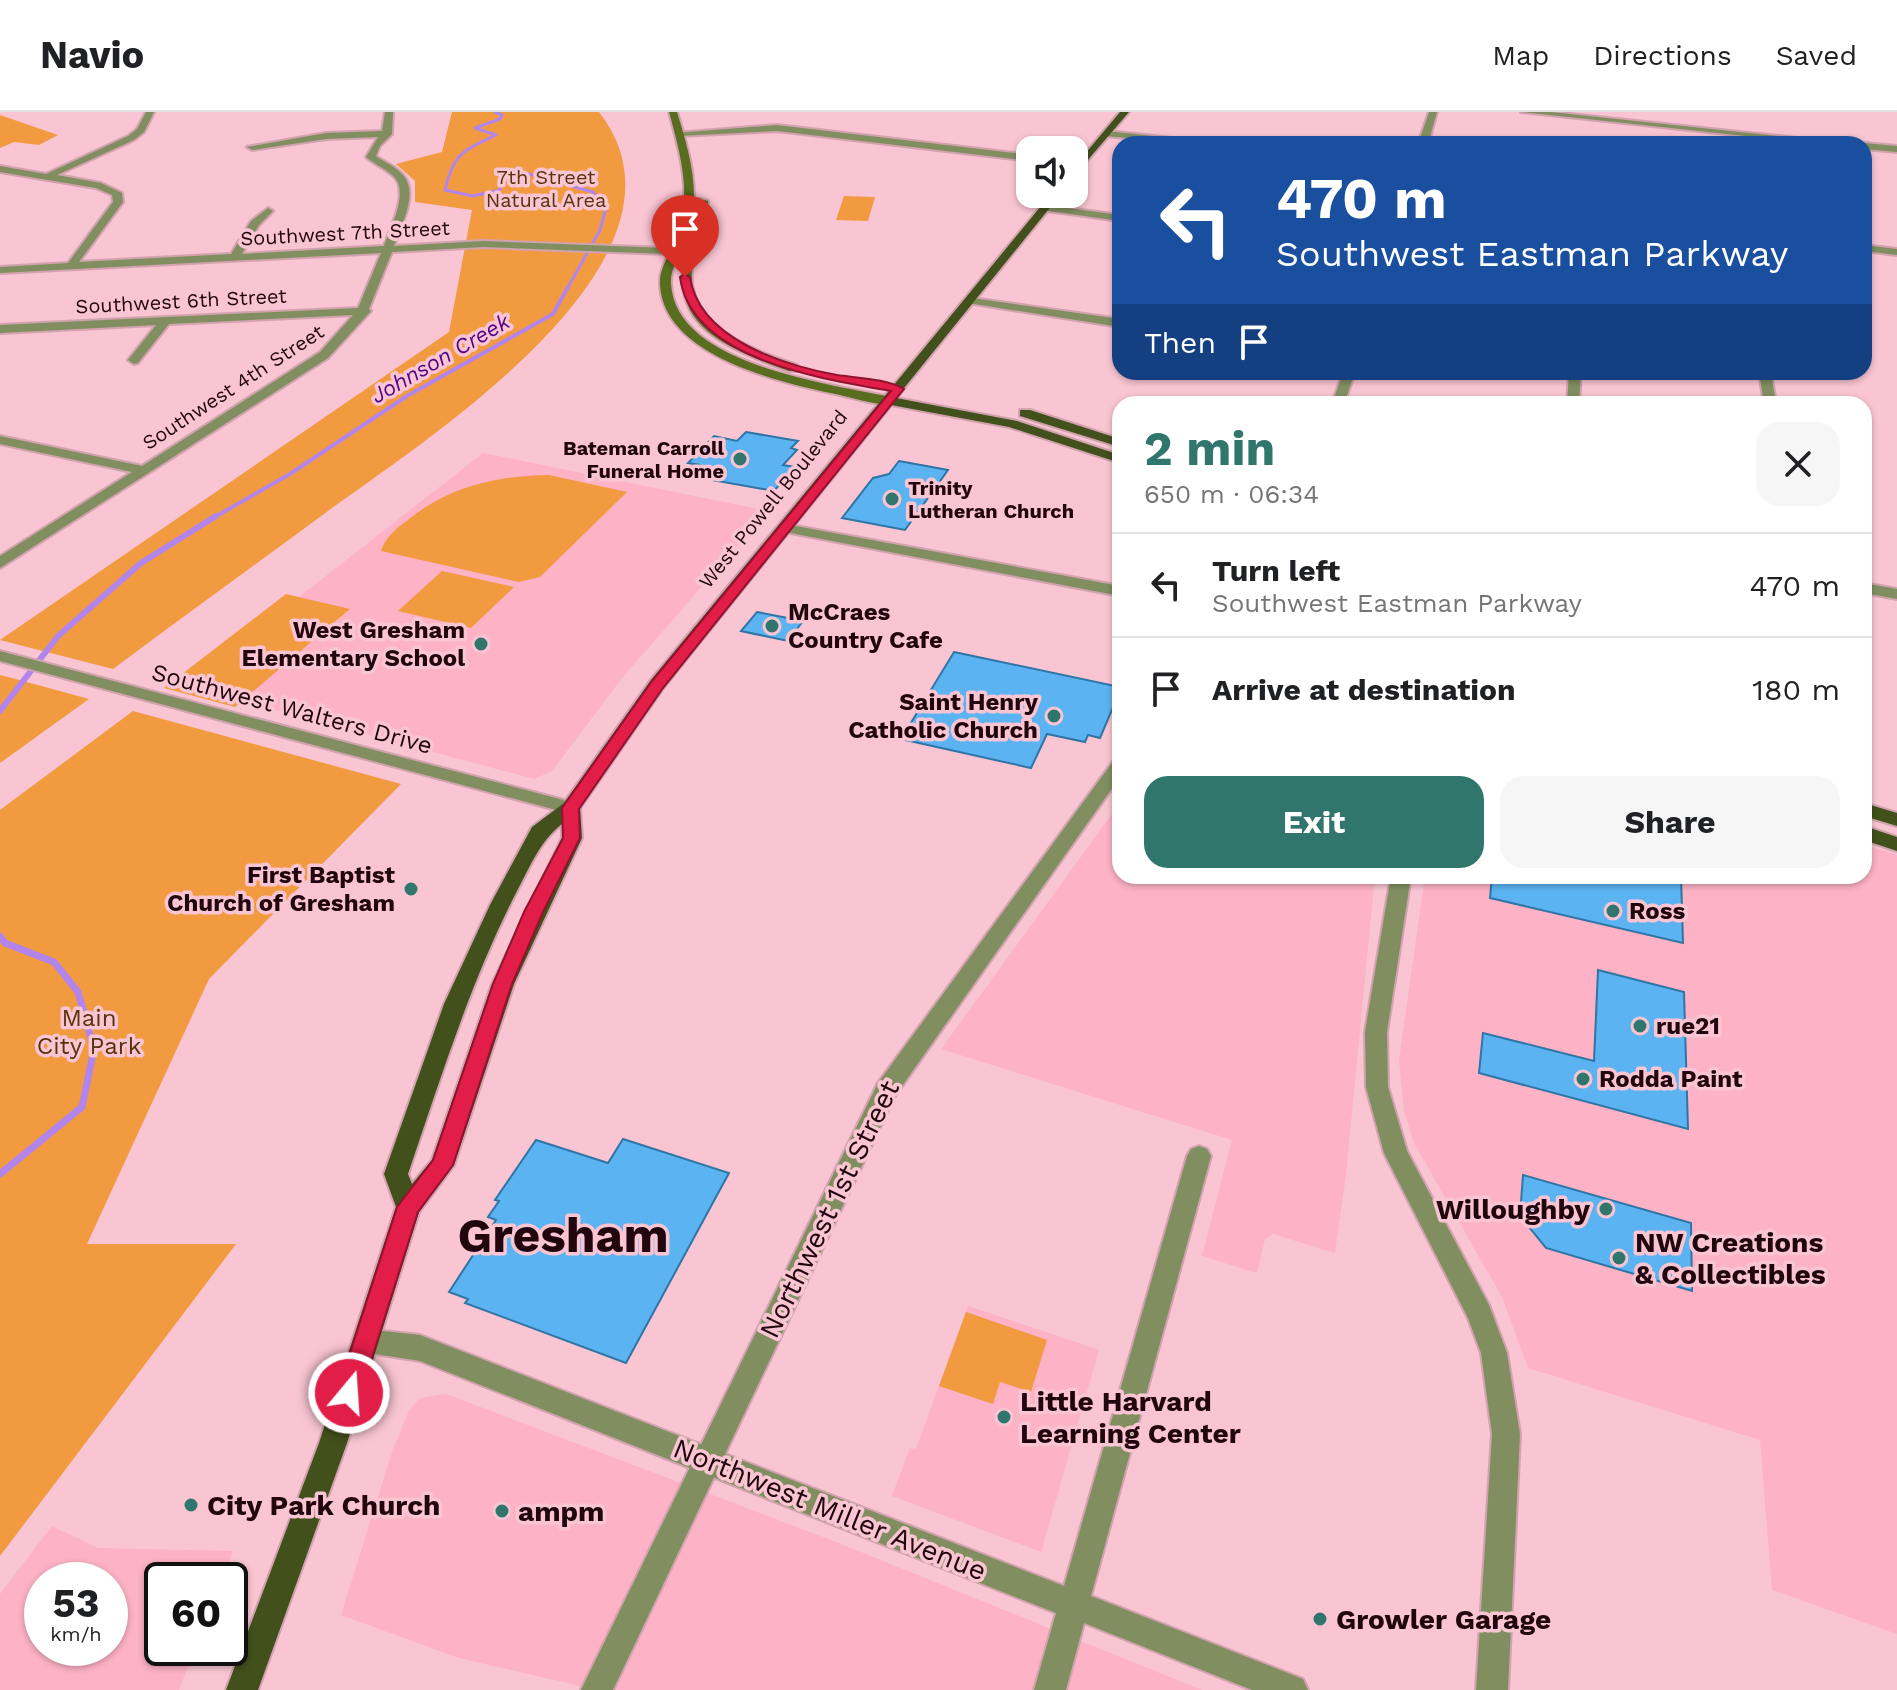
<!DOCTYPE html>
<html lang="en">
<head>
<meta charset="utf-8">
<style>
  body { margin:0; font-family:"Work Sans",sans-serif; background:#f6f6f6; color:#202124; height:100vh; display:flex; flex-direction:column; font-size:30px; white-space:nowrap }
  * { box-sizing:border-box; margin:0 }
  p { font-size:26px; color:#757577 }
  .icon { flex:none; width:44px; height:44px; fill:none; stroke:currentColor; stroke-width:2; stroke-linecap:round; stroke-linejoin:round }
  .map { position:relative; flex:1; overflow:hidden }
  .details { position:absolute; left:1112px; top:284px; width:760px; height:488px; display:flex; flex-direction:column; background:#fff; border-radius:24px; box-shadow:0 2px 6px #0004 }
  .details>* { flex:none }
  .guide { position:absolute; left:1112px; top:24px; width:760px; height:244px; border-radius:24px; box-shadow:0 2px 6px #0004; background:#1a4fa0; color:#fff; overflow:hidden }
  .fabs { position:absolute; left:1016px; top:24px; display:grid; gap:16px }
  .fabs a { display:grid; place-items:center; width:72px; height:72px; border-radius:16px; background:#fff; box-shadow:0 2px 6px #0004; font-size:40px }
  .speed { position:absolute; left:24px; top:1450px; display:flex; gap:16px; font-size:40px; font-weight:700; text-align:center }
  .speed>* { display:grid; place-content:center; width:104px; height:104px; border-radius:50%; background:#fff; box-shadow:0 2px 6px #0004; line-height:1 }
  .speed small { font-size:20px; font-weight:400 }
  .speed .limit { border:4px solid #111; border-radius:12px; background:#fff; color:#111 }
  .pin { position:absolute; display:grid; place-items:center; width:68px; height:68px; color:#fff; margin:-82px -34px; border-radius:50% 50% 50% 0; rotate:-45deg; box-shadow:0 0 8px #0007 }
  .pin .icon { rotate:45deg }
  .me { position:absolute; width:88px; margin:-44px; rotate:18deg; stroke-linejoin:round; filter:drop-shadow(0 0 6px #0008) }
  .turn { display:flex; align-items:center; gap:28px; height:168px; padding:0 32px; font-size:36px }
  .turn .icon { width:104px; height:104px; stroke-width:2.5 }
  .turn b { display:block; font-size:56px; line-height:68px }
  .then { display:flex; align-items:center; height:76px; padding:0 32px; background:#0003; gap:16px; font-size:30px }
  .round { display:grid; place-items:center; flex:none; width:84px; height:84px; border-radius:24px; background:#f6f6f6 }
  .summary { display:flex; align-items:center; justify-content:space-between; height:136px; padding:0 32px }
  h1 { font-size:48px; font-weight:700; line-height:60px; color:#31766c }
  .action { display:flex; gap:16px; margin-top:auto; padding:16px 32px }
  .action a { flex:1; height:92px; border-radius:24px; background:#31766c; color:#fff; font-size:32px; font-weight:700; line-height:92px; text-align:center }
  .action a+a { background:#f6f6f6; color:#202124 }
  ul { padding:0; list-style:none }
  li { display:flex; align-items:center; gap:24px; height:104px; padding:0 32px; border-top:2px solid #e0e0e0 }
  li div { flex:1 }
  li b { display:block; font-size:30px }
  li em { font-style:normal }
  header { display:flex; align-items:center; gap:48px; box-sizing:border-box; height:112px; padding:0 40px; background:#fff; border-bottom:2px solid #e0e0e0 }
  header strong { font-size:38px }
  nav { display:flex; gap:44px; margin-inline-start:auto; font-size:28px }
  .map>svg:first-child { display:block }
</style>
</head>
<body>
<header>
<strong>Navio</strong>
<nav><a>Map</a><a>Directions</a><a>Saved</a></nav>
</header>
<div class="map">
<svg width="1897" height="1578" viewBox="0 0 1897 1578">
  <rect width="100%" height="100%" fill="#f9c5d2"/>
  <!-- built -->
  <g fill="#fdb2c5" fill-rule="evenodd">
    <path d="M 483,341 L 768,399 L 622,566 L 552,659 L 534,667 L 242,589 L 349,498 L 299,485 Z"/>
    <path d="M 1117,695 L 1120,696 L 1120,764 L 1375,764 L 1346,1062 L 1335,1141 L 1273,1122 L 1265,1127 L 1257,1161 L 1202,1144 L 1232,1028 L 941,937 Z"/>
    <path d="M 1864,732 L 1897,743 L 1897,1522 L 1772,1478 L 1760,1328 L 1528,1256 L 1502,1185 L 1414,1031 L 1404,999 L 1399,948 L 1425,764 L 1864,764 Z"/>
    <path d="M 968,1194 L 1099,1238 L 1041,1440 L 892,1384 L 910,1336 L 916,1337 Z"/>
    <path d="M 446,1282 L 831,1428 L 1202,1578 L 597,1578 L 459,1546 L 341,1503 L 393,1337 L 409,1299 L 420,1286 Z"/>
    <path d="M 52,1414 L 98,1436 L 233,1439 L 222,1468 L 162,1468 L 162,1536 L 195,1536 L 179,1578 L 0,1578 L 0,1482 ZM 110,1468 L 110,1536 L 42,1536 L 42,1468 Z"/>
  </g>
  <!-- green -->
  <g fill="#f29a40">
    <path d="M 452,0 L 599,0 C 713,146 425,328 328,399 C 256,452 184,504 113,557 L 0,528 L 449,220 L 472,98 L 415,90 L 415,69 L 396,52 L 442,40 Z"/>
    <path d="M 0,3 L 58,23 L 39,33 L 14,30 L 0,36 Z"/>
    <path d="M 844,84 L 875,85 L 868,109 L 836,108 Z"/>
    <path d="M 549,363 L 627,380 L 540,465 L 519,470 L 381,439 C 386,424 396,417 409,407 C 450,374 497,364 549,363 Z"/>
    <path d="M 442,459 L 514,475 L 471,516 L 398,499 Z"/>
    <path d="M 286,482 L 350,497 L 235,595 L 164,576 Z"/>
    <path d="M 0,563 L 12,566 L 89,587 L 0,651 Z"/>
    <path d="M 133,599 L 401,672 L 209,867 L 87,1132 L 236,1132 L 0,1444 L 0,698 Z"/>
    <path d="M 966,1200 L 1047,1228 L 1031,1280 L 1000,1270 L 993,1292 L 939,1274 Z"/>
  </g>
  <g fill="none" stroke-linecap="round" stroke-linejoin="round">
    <!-- stream-far3 -->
    <path stroke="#b285ed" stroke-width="3" d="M 495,0 L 502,3 L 500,7 L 475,16 L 496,23 C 463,39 454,40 445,78 L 473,84 L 500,78 L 504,64 L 529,62 L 593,80 L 606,96 L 600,118 L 567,177"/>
    <!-- stream-far2 -->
    <path stroke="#b285ed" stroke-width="4" d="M 213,406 L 290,362 L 407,284 L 553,202 L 568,175"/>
    <!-- stream-far1 -->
    <path stroke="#b285ed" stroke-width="6" d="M 0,599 L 58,524 L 141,451 L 216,404"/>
    <!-- stream -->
    <path stroke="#b285ed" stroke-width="7" d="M 0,824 L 5,831 L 54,850 L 78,880 L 94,937 L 82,995 L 0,1062"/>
  </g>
  <!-- building -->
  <g fill="#5cb3f1" stroke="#2f75a5" stroke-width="2">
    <path d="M 746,320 L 798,329 L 791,336 L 797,338 L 783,353 L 795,355 L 774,379 L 690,364 L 700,353 L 688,351 L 714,324 L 737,329 Z"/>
    <path d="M 899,349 L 948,358 L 905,418 L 842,406 L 873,366 L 889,362 Z"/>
    <path d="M 757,500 L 803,509 L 788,529 L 741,519 Z"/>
    <path d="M 954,540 L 1120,575 L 1120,579 L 1100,626 L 1088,623 L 1085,630 L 1047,622 L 1031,656 L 901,627 Z"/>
    <path d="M 1492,764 L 1681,764 L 1683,831 L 1490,786 Z"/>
    <path d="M 1598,858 L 1684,880 L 1688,1017 L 1479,961 L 1483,921 L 1594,949 Z"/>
    <path d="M 623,1027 L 729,1061 L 626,1251 L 465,1191 L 468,1187 L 449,1180 L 496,1108 L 488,1105 L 499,1089 L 495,1088 L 536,1028 L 608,1051 Z"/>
    <path d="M 1523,1063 L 1691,1111 L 1692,1179 L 1546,1136 L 1520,1104 Z"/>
  </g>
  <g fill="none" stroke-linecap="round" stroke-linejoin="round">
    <!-- minor casing -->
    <g stroke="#d2a3af" stroke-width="4">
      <g id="minor">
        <path d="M 146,0 L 154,0 L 144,20 L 134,28 L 57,63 L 101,71 L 122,81 L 123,90 L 79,150 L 231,142 L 251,109 L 268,96 L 273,99 L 259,113 L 242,142 L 384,134 C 390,116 411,78 392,63 C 384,56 374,52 366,45 L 378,25 L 326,27 L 252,38 L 247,35 L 326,21 L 382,19 L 385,0 L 393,0 L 392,22 L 380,34 L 376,44 C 384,50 395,54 402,62 C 420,80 401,113 394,134 L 483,129 L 693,137 L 698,140 L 693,143 L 483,135 L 392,140 L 369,197 L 371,199 L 328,246 L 0,456 L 0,444 L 132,360 L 0,332 L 0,324 L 142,354 L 320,240 L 353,203 L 169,212 L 138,251 L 134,252 L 128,248 L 156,213 L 0,221 L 0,213 L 358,196 L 381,141 L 0,161 L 0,155 L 68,151 L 113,90 L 112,83 L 96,76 L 0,60 L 0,54 L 46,62 L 128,24 L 137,17 Z"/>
        <path d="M 1429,0 L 1437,0 L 1428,32 L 1418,32 Z"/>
        <path d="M 1521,0 L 1551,0 L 1852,32 L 1820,32 Z"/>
        <path d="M 777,13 L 1030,43 L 1030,49 L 777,19 L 679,24 L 675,21 Z"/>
        <path d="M 1107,19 L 1199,29 L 1204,32 L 1104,24 Z"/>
        <path d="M 1864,31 L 1897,34 L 1897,40 L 1864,37 L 1864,32 L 1861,32 Z"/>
        <path d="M 1045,93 L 1120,103 L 1120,109 L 1041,98 Z"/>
        <path d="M 1864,133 L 1897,137 L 1897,143 L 1864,139 Z"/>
        <path d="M 972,186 L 1120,207 L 1120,215 L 968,191 L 968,187 Z"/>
        <path d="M 1343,260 L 1355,260 L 1344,292 L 1332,292 Z"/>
        <path d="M 1569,260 L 1581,260 L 1579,292 L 1567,292 Z"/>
        <path d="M 1759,260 L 1771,260 L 1776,292 L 1764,292 Z"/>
        <path d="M 785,412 L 1120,474 L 1120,484 L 780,419 L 778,416 Z"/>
        <path d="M 1864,471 L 1897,477 L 1897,487 L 1864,481 Z"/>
        <path d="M 1199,1034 L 1207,1037 L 1211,1044 L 1091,1484 L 1303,1567 L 1308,1578 L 1252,1578 L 1084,1511 L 1066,1578 L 1034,1578 L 1056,1501 L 420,1249 L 356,1239 L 352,1230 L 356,1221 L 365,1217 L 420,1223 L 1064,1474 L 1187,1044 L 1191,1037 Z"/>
      </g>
    </g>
    <!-- tertiary casing -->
    <g stroke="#d2a3af" stroke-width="4">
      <g id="tertiary">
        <path d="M 0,539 L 571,690 L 580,696 L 571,702 L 0,549 Z"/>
        <path d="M 1120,646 L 1120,665 L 895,984 L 613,1578 L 581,1578 L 878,971 L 1114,648 Z"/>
        <path d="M 1391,764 L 1411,764 L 1387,920 L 1388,975 L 1407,1039 L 1489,1193 L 1507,1241 L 1520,1322 L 1508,1578 L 1476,1578 L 1492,1322 L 1481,1241 L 1468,1206 L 1384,1041 L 1366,975 L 1365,920 Z"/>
      </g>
    </g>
    <!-- secondary casing -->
    <g stroke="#d2a3af" stroke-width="4">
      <g id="secondary">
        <path d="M 669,0 L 677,0 C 689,39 701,79 689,119 C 685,136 670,153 671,171 C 674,254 833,272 895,286 L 895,292 C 878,294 857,287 840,283 C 783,271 663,245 660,172 C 659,153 674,137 679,120 C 691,79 680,40 669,0 Z"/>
        <path d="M 699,87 L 708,89 C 705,112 695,133 692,156 C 686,215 752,238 797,253 L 797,259 L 789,259 C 684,222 662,194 699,87 Z"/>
      </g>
    </g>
    <!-- primary casing -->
    <g stroke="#d2a3af" stroke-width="4">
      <g id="primary">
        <path d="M 1120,0 L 1129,0 L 1074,64 L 1074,55 Z"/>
        <path d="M 1051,82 L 1061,82 L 896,286 L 1017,309 L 1120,343 L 1120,351 L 1009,315 L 891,293 L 663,576 L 580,696 L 582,726 L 514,872 L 454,1053 L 419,1100 L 347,1331 L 258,1578 L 226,1578 L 319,1331 L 396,1095 L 384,1062 L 444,892 L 490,793 L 532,715 L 564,691 L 651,568 ZM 562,712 L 562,726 L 492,872 L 432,1048 L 412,1072 L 408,1062 C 441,965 471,868 518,777 C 531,753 540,729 562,712 Z"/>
        <path d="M 1020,298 L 1030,298 L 1120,327 L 1120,335 L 1020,304 Z"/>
        <path d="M 1864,691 L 1897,701 L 1897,714 L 1864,704 Z"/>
        <path d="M 1864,714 L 1897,725 L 1897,739 L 1864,728 Z"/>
      </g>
    </g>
    <!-- minor -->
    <use href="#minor" fill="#818f60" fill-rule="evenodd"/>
    <!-- tertiary -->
    <use href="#tertiary" fill="#818f60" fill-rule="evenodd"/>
    <!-- secondary -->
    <use href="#secondary" fill="#596d1f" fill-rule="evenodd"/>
    <!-- primary -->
    <use href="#primary" fill="#42501b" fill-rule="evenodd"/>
  </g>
  <!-- route -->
  <path fill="#e11d48" stroke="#92132f" stroke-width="2" d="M 685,162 L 690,165 C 699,227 783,253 837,263 C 857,266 888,267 904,277 L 663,576 L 579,697 L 580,726 L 543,800 L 512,872 L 453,1053 L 418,1100 L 361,1281 L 358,1289 L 349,1293 L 340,1289 L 337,1281 L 397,1095 L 433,1048 L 493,872 L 524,800 L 563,726 L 562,696 L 652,569 L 891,279 C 823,267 691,248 680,165 Z"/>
  <!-- markers -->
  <g fill="#31766c" stroke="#f9c5d2" stroke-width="3">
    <circle cx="740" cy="347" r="8"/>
    <circle cx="892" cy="387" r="8"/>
    <circle cx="772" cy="514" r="8"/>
    <circle cx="481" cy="532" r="8"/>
    <circle cx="1054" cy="604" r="8"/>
    <circle cx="411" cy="777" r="8"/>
    <circle cx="1613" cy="799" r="8"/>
    <circle cx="1640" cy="914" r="8"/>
    <circle cx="1583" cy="967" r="8"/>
    <circle cx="1606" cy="1097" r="8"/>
    <circle cx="1619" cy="1146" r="8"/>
    <circle cx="1004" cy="1305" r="8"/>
    <circle cx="191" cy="1393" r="8"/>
    <circle cx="502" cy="1399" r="8"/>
    <circle cx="1320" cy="1507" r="8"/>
  </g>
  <g text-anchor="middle" stroke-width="7" stroke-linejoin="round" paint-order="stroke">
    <!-- far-park labels -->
    <g font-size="20" fill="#57330b" stroke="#f9c5d2">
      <text x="546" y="72">7th Street<tspan x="546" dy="23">Natural Area</tspan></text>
    </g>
    <!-- far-street labels -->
    <g font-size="20" fill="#22060f" stroke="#f9c5d2">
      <text transform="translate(345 121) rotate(-3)" y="7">Southwest 7th Street</text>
      <text transform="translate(181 189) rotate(-3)" y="7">Southwest 6th Street</text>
      <text transform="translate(233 275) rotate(-33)" y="7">Southwest 4th Street</text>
      <text transform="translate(773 387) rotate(-51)" y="7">West Powell Boulevard</text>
    </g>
    <!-- far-poi labels -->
    <g font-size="20" font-weight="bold" fill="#22060f" stroke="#f9c5d2" text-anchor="end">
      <text x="724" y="343">Bateman Carroll<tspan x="724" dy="23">Funeral Home</tspan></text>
      <text x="908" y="383" text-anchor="start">Trinity<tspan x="908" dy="23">Lutheran Church</tspan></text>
    </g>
    <!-- far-water labels -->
    <g font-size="22" font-style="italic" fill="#500388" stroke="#f9c5d2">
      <text transform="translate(440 246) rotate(-30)" y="8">Johnson Creek</text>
    </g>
    <!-- poi labels -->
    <g font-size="24" font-weight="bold" fill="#22060f" stroke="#f9c5d2" text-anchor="start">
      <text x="788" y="508">McCraes<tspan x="788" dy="28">Country Cafe</tspan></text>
      <text x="465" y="526" text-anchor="end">West Gresham<tspan x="465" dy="28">Elementary School</tspan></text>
      <text x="1038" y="598" text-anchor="end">Saint Henry<tspan x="1038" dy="28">Catholic Church</tspan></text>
      <text x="395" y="771" text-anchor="end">First Baptist<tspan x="395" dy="28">Church of Gresham</tspan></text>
      <text x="1629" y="807">Ross</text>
      <text x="1656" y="922">rue21</text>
      <text x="1599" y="975">Rodda Paint</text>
    </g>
    <!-- street labels -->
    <g font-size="24" fill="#22060f" stroke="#f9c5d2">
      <text transform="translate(292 597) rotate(15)" y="8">Southwest Walters Drive</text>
    </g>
    <!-- park labels -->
    <g font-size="24" fill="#57330b" stroke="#f9c5d2">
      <text x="89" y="914">Main<tspan x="89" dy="28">City Park</tspan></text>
    </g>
    <!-- near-street labels -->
    <g font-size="28" fill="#22060f" stroke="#f9c5d2">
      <text transform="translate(829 1097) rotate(-64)" y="10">Northwest 1st Street</text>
      <text transform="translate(830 1397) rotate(22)" y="10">Northwest Miller Avenue</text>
    </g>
    <!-- near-poi labels -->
    <g font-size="28" font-weight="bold" fill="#22060f" stroke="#f9c5d2" text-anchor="start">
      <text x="1590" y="1107" text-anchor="end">Willoughby</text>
      <text x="1635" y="1140">NW Creations<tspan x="1635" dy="32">&amp; Collectibles</tspan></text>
      <text x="1020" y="1299">Little Harvard<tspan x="1020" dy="32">Learning Center</tspan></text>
      <text x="207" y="1403">City Park Church</text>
      <text x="518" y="1409">ampm</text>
      <text x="1336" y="1517">Growler Garage</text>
    </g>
    <!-- near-town labels -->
    <g font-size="48" font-weight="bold" fill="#22060f" stroke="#f9c5d2">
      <text x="563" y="1140">Gresham</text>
    </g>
  </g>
</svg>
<div class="fabs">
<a><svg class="icon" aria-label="sound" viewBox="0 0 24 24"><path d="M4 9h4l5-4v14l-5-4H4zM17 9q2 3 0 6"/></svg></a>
</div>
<div class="speed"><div>53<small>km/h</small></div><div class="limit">60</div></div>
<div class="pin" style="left:685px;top:165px;background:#d93025"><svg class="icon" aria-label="arrive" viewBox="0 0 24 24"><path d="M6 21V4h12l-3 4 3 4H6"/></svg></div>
<svg class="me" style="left:349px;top:1281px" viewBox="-20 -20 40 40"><circle r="17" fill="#e11d48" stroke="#fff" stroke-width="3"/><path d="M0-11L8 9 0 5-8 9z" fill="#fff"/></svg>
<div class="guide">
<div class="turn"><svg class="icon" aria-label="left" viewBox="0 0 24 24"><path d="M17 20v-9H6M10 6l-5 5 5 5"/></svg><div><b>470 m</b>Southwest Eastman Parkway</div></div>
<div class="then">Then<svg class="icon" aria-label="arrive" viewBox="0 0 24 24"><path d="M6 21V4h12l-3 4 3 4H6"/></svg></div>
</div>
<section class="details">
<div class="summary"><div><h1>2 min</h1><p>650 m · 06:34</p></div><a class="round"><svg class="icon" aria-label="close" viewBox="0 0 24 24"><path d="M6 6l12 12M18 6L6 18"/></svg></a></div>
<ul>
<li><svg class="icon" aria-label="left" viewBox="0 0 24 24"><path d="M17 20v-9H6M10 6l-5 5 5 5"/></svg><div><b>Turn left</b><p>Southwest Eastman Parkway</p></div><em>470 m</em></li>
<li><svg class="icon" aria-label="arrive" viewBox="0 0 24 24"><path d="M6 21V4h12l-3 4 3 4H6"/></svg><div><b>Arrive at destination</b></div><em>180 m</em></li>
</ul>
<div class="action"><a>Exit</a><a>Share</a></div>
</section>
</div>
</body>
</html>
